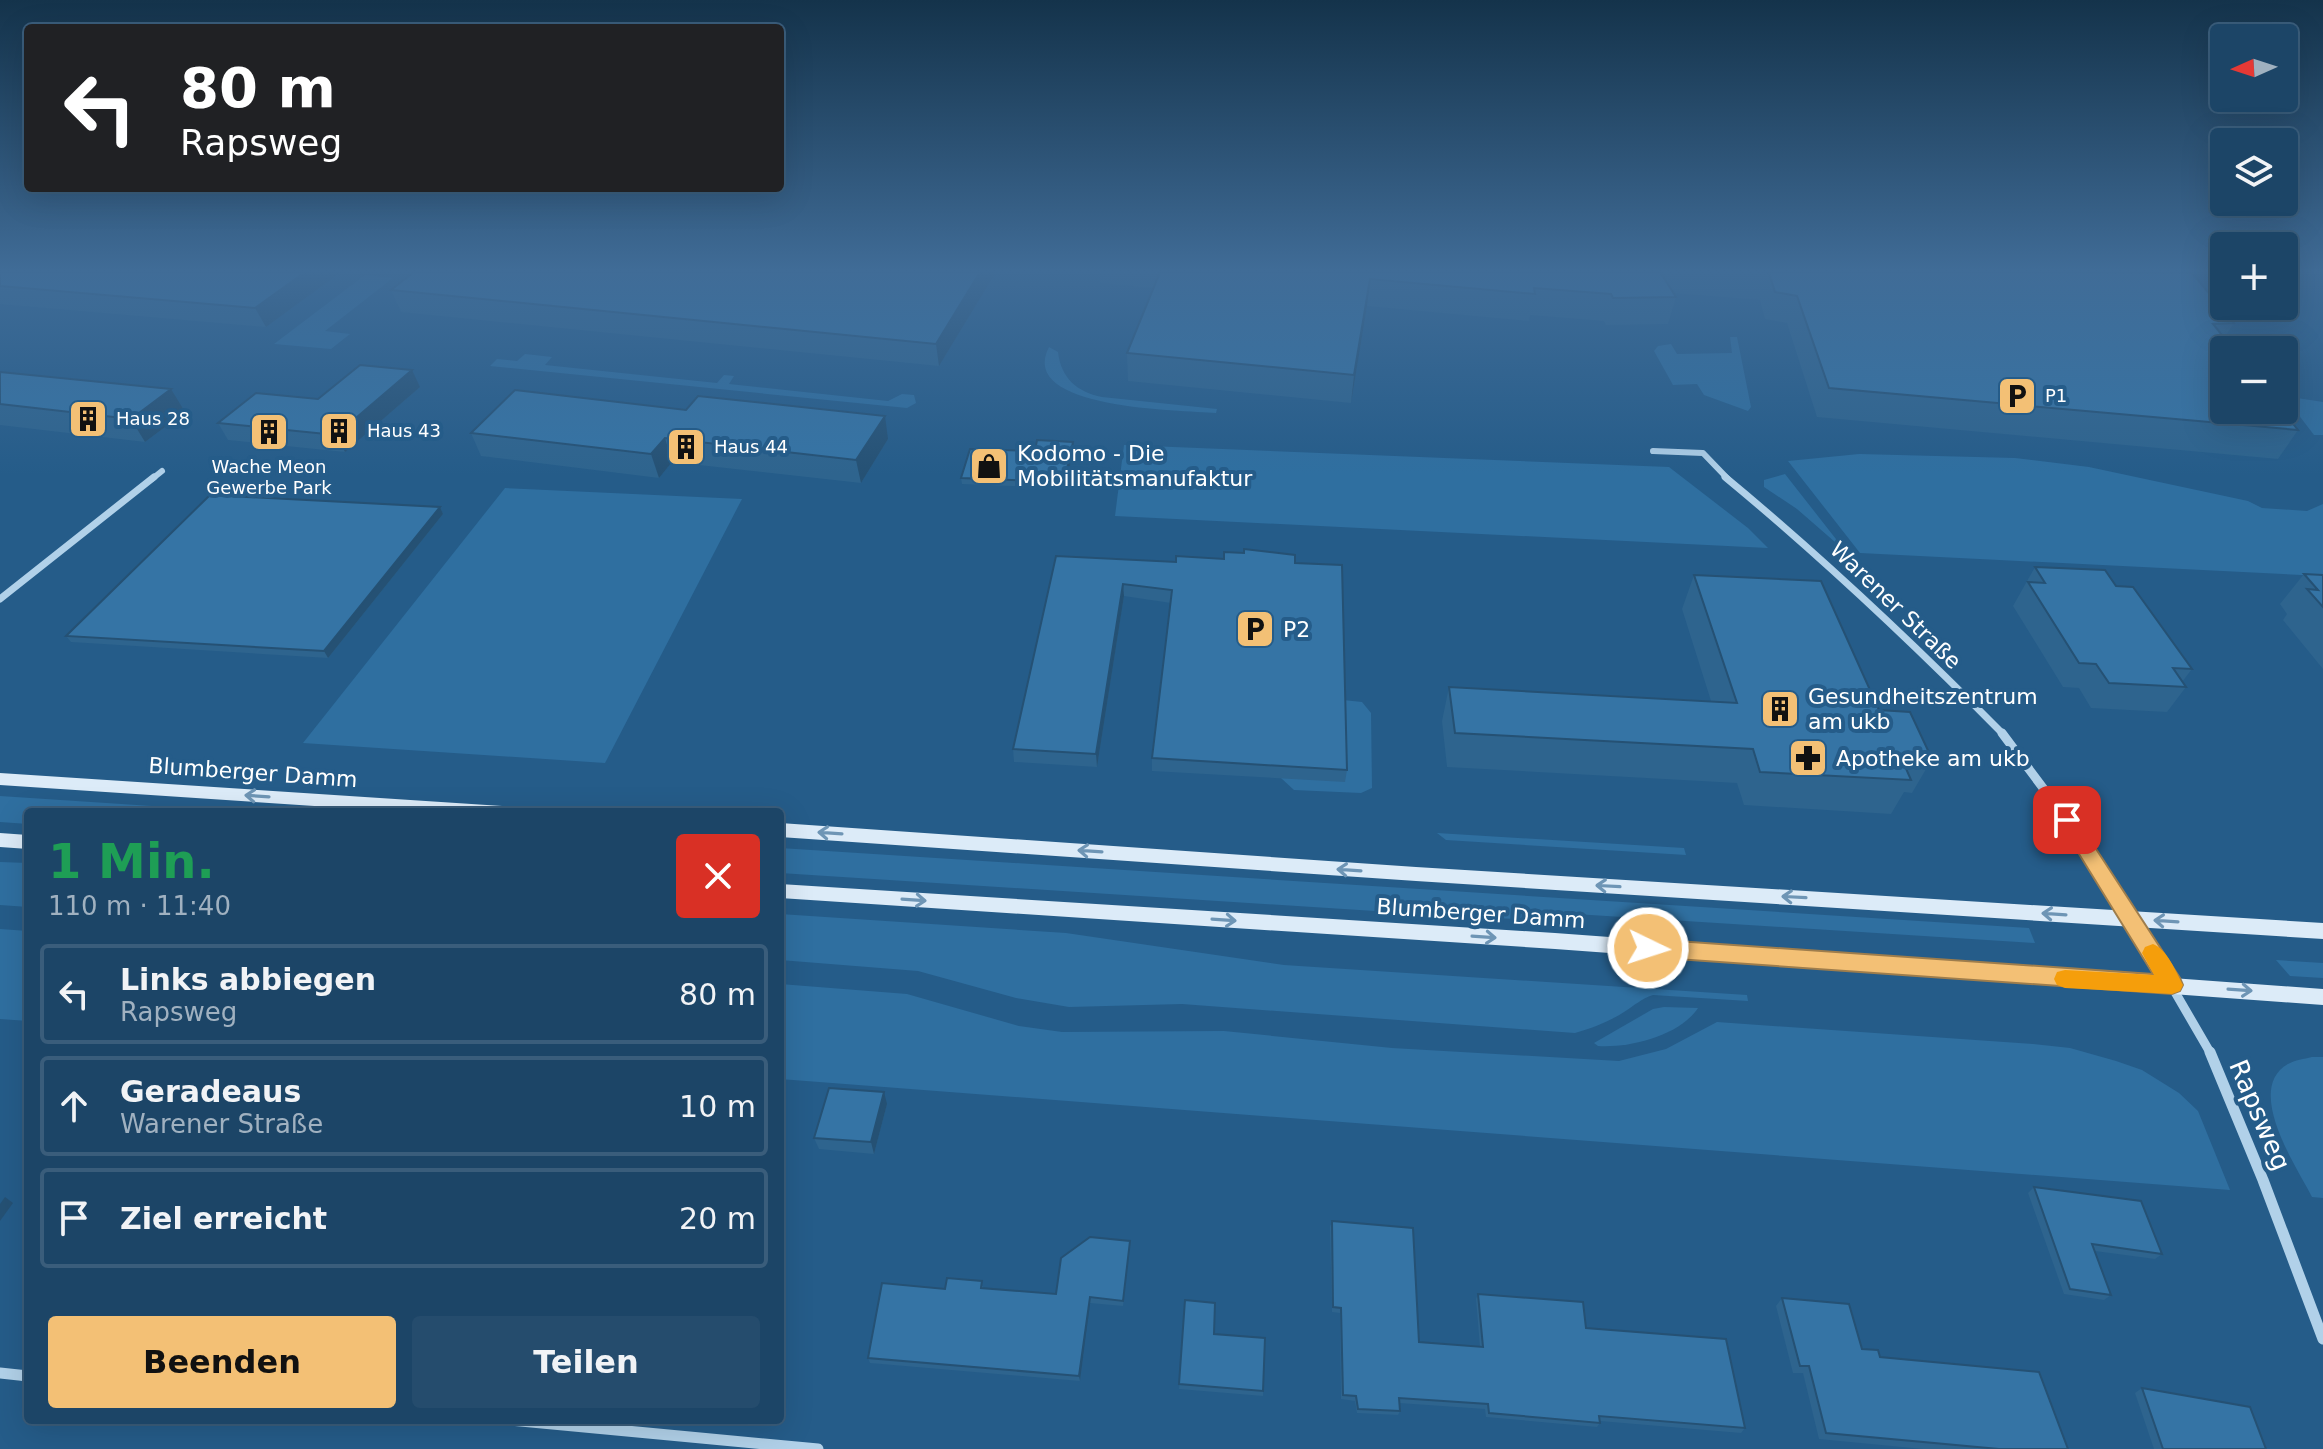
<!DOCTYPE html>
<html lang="de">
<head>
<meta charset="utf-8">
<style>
  body { margin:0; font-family:"DejaVu Sans",sans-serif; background:#254c6d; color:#f1f3f6; height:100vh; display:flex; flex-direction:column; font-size:30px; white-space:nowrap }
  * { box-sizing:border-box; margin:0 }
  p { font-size:26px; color:#a0b1c0 }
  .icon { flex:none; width:44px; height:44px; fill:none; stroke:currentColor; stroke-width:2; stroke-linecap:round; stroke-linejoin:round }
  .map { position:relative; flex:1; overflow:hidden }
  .panel { position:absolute; left:24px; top:808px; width:760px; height:616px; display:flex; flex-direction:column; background:#1c4567; border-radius:8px; box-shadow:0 8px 32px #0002,0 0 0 2px #3a5d7b }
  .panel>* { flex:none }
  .guide { position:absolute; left:24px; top:24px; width:760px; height:168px; border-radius:8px; box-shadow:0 8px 32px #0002,0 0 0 2px #3a5d7b; background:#202124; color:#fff; overflow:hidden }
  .needle { width:52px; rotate:267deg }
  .tools { position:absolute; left:2210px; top:24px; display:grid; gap:16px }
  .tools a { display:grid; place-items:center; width:88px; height:88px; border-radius:8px; background:#1c4567; box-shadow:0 8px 32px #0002,0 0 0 2px #3a5d7b; font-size:40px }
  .pin { position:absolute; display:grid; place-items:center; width:68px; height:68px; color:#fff; margin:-34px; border-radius:16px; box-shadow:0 4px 12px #0006 }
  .me { position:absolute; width:88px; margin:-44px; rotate:94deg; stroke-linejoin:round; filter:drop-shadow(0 0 6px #0008) }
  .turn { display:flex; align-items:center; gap:28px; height:168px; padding:0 24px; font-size:36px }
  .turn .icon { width:104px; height:104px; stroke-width:2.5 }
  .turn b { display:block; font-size:56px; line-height:68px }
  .round { display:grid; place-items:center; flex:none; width:84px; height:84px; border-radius:8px; background:#254c6d }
  .overview { display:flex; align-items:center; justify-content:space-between; height:136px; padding:0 24px }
  h1 { font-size:48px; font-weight:700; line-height:60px; color:#1e9e55 }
  .button { display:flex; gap:16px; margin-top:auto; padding:16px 24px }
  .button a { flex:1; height:92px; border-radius:8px; background:#f3c075; color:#111; font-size:32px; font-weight:700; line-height:92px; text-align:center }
  .button a+a { background:#254c6d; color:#f1f3f6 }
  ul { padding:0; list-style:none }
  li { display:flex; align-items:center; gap:24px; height:100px; margin:0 16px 12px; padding:0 8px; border:4px solid #3a5d7b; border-radius:8px }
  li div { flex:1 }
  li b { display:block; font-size:30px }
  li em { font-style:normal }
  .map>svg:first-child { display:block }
</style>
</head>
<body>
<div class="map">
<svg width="2323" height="1449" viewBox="0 0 2323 1449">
  <rect width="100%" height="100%" fill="#255c89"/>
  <!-- green -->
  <g fill="#2f6fa0">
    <path d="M 365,275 L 393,278 L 325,331 L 350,334 L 331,349 L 274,344 Z"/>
    <path d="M 1730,337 L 1737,337 L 1751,407 L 1748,411 L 1704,395 L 1697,384 L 1673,385 L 1654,351 L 1658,346 L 1671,344 L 1677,354 L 1732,353 Z"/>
    <path d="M 1049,347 L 1058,352 C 1061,378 1077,392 1102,397 L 1217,409 L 1216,413 C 1181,410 1016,410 1049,347 Z"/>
    <path d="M 525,354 L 552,357 L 545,365 L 717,383 L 724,375 L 734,376 L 729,384 L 888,401 L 902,394 L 914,395 L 916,403 L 907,408 L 490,366 L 497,359 L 517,361 Z"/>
    <path d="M 2284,396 L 2323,402 L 2323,435 L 2314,435 Z"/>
    <path d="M 1124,445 L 1669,467 L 1748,528 L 1768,548 L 1115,516 Z"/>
    <path d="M 1859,454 L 2015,458 L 2089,467 L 2248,501 L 2262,508 L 2307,511 L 2323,504 L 2323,576 L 1860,553 L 1788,461 Z"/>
    <path d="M 1785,474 L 1843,548 L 1843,549 L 1797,509 L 1764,487 L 1764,480 Z"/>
    <path d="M 505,488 L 742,499 L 605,763 L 303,743 Z"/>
    <path d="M 1343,700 L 1362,702 L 1371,713 L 1372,788 L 1361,793 L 1294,790 L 1281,778 Z"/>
    <path d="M 0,796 L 243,812 L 28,812 L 28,824 L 0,822 Z"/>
    <path d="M 1437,833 L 1684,848 L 1686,855 L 1446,840 Z"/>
    <path d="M 780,848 L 2029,928 L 2035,943 L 1575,914 L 1518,919 L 1468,917 L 780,873 Z"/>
    <path d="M 0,862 L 28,863 L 28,907 L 0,905 Z"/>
    <path d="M 780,914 L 1066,933 L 1284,965 L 1747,995 L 1748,1001 L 1653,995 C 1641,999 1635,1005 1624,1012 C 1608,1022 1593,1028 1575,1033 L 1182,1004 L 1069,1007 L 1016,998 L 918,971 L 780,960 Z"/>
    <path d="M 0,929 L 28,931 L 28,1021 L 0,1019 Z"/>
    <path d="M 2276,960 L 2323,963 L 2323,978 L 2290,976 Z"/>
    <path d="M 780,984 L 907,994 L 1019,1026 L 1062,1032 L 1224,1031 L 1392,1048 L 1619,1061 L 1666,1049 L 1717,1022 L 2033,1044 L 2070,1048 L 2116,1061 L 2142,1070 L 2179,1093 L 2198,1111 L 2230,1190 L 780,1079 Z"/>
    <path d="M 1664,1007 L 1698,1008 C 1679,1036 1630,1048 1598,1046 L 1594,1043 L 1653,1009 Z"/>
    <path d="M 2312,1057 L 2323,1057 L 2323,1198 L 2312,1197 C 2296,1166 2244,1089 2288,1064 C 2295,1060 2304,1059 2312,1057 Z"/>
  </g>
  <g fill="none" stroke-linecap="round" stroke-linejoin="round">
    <!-- street-far3 -->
    <g stroke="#b1d1e9" stroke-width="6">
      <path d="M 1653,451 L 1703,453 L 1728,479"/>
      <path d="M 152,479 L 162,471"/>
    </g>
    <!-- street-far2 -->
    <g stroke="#b1d1e9" stroke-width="7">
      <path d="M 1725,477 C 1823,558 1915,645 2004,735"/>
      <path d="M 0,599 L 154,477"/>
    </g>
    <!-- street-far1 -->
    <path stroke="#b1d1e9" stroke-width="9" d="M 2002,733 L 2067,820 L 2132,918 L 2211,1054"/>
    <!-- street -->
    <g stroke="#b1d1e9" stroke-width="11">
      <path d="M 2210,1052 L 2263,1180 L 2323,1339"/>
      <path d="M 0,1373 L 28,1376"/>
      <path d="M 510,1420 L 818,1449"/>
    </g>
    <!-- secondary -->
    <g fill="#dcebf8" fill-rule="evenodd">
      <path d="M 0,773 L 502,806 L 508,807 L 511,812 L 405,812 L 0,785 Z"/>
      <path d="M 780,823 L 1416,867 L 2323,923 L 2323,939 L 1416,881 L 780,837 Z"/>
      <path d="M 0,833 L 28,835 L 28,849 L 0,847 Z"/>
      <path d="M 780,884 L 1555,933 L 2323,989 L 2323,1005 L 1555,949 L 780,898 Z"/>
    </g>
  </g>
  <!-- wall -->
  <g fill="#2e648e">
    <path d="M 0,272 L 341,272 L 266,327 L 0,304 Z"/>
    <path d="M 414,272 L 996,272 L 939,366 L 401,312 L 391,290 Z"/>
    <path d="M 1100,272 L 2192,273 L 2234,323 L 2224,338 L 2298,430 L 2278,459 L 1817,417 L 1787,323 L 1765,319 L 1760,300 L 1673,293 L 1676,297 L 1668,324 L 1606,325 L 1604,321 L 1530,315 L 1529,321 L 1367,306 L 1351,403 L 1128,381 L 1127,353 L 1154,288 L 1100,283 Z"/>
    <path d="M 0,372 L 185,412 L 145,442 L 0,425 Z"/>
    <path d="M 420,387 L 345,452 L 228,440 L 218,423 L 318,399 Z"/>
    <path d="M 686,410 L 888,439 L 861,483 L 672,462 L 659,478 L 481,456 L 471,433 Z"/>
    <path d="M 1074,448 L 1065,488 L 962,484 L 961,478 Z"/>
    <path d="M 440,507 L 443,514 L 328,658 L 71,642 L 66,636 Z"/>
    <path d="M 1056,556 L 1176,562 L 1295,563 L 1347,770 L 1345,782 L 1152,771 L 1152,758 L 1171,603 L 1124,596 L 1097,767 L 1014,762 L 1013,749 Z"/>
    <path d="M 2035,567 L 2116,586 L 2192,669 L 2182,682 L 2186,687 L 2167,712 L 2091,708 L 2079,688 L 2063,687 L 2013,606 Z"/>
    <path d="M 2304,574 L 2323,575 L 2323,669 L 2283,620 L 2287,614 L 2280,604 Z"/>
    <path d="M 1694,575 L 1879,710 L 1932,759 L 1912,793 L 1904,792 L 1891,814 L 1744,805 L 1737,783 L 1447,767 L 1442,721 L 1449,687 L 1711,701 L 1682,609 Z"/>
    <path d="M 887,1104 L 874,1154 L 819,1149 L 814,1138 Z"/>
    <path d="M 2034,1187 L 2162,1254 L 2155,1259 L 2095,1251 L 2111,1295 L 2104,1300 L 2064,1294 L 2028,1193 Z"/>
    <path d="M 1332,1221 L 1419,1342 L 1480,1347 L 1476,1299 L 1478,1294 L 1586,1328 L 1745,1428 L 1741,1433 L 1600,1421 L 1600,1423 L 1597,1427 L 1486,1417 L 1485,1409 L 1399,1403 L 1400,1411 L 1398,1415 L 1357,1413 L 1355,1401 L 1341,1399 L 1340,1313 L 1332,1312 L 1330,1227 Z"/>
    <path d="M 1130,1241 L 1123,1306 L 1090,1303 L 1080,1381 L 870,1363 L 868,1358 L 945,1289 L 983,1286 L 983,1288 L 1056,1294 Z"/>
    <path d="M 1782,1298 L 1862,1349 L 2068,1449 L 1923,1449 L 1819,1439 L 1803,1373 L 1793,1373 L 1776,1306 Z"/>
    <path d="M 1185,1300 L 1263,1391 L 1263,1396 L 1179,1389 Z"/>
    <path d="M 2142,1388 L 2266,1449 L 2154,1449 L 2135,1393 Z"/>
  </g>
  <!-- shaded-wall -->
  <g fill="#255174">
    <path d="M 305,272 L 341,272 L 266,327 L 255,308 Z"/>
    <path d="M 980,272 L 996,272 L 939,366 L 936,344 Z"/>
    <path d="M 1370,279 L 1367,306 L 1351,403 L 1354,375 Z"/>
    <path d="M 412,370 L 420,387 L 345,452 L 336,435 Z"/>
    <path d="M 171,389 L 185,412 L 145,442 L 131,419 Z"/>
    <path d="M 885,416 L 888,439 L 861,483 L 856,460 Z"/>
    <path d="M 665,438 L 672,462 L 659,478 L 651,454 Z"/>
    <path d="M 1073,442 L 1074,448 L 1065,488 L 1064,482 Z"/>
    <path d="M 440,507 L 443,514 L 328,658 L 324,651 Z"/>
    <path d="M 1123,584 L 1124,596 L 1097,767 L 1096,754 Z"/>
    <path d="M 884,1092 L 887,1104 L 874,1154 L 871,1142 Z"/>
    <path d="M 5,1197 L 13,1203 L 0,1221 L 0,1204 Z"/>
    <path d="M 1090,1297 L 1090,1303 L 1080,1381 L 1079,1376 Z"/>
  </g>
  <!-- building -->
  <g fill="#3574a5" stroke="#255174" stroke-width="2">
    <path d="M 0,272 L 305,272 L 255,308 L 0,286 Z"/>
    <path d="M 414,272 L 980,272 L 936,344 L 391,290 Z"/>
    <path d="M 1160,272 L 1660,272 L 1676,297 L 1613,298 L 1611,294 L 1534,288 L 1535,294 L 1370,279 L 1354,375 L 1127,353 Z"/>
    <path d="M 1763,272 L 2192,273 L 2234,323 L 2213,324 L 2234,350 L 2224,350 L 2224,410 L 2282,410 L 2298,430 L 1829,388 L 1797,296 L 1775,292 L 1769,273 Z"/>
    <path d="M 360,365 L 412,370 L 336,435 L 218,423 L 256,393 L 318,399 Z"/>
    <path d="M 0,372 L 171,389 L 131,419 L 0,404 Z"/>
    <path d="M 515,390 L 686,410 L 698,396 L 885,416 L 856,460 L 665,438 L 651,454 L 471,433 Z"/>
    <path d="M 1037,440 L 1073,442 L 1064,482 L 961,478 L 970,449 L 1035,451 Z"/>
    <path d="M 210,495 L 440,507 L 324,651 L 66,636 Z"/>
    <path d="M 1244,549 L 1295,555 L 1295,563 L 1342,565 L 1347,770 L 1152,758 L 1172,590 L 1123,584 L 1096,754 L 1013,749 L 1056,556 L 1176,562 L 1176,556 L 1224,559 L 1224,552 L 1244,553 Z"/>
    <path d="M 2035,567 L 2105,570 L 2116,586 L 2133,587 L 2192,669 L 2173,668 L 2186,687 L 2109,683 L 2096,664 L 2079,663 L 2028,582 L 2045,583 Z"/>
    <path d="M 2304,574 L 2323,575 L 2323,607 L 2307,589 L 2318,590 Z"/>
    <path d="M 1694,575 L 1821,581 L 1879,710 L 1910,712 L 1932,759 L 1901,757 L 1911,780 L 1760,772 L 1753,749 L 1455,733 L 1449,687 L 1737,703 Z"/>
    <path d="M 829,1088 L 884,1092 L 871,1142 L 814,1138 Z"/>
    <path d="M 2034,1187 L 2141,1201 L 2162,1254 L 2092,1244 L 2111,1295 L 2070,1289 Z"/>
    <path d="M 1332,1221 L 1413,1228 L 1419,1342 L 1483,1347 L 1478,1294 L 1583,1302 L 1586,1328 L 1726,1339 L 1745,1428 L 1599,1416 L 1600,1423 L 1489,1413 L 1488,1404 L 1399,1398 L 1400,1411 L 1358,1409 L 1356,1396 L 1343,1395 L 1341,1308 L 1333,1307 Z"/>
    <path d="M 1090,1237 L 1130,1241 L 1123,1301 L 1090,1297 L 1079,1376 L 868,1358 L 882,1283 L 945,1289 L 947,1278 L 982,1281 L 981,1288 L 1056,1294 L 1061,1258 Z"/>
    <path d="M 1782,1298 L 1849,1304 L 1862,1349 L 1878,1350 L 1880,1357 L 2039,1372 L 2068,1449 L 1999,1449 L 1826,1433 L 1809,1366 L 1800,1366 Z"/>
    <path d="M 1185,1300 L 1215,1303 L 1214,1334 L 1265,1338 L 1263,1391 L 1179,1384 Z"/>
    <path d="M 2142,1388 L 2250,1407 L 2266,1449 L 2163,1449 Z"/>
  </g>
  <!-- one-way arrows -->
  <defs><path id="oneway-shaft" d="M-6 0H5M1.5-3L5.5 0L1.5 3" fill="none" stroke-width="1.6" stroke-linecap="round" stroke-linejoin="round" transform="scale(2)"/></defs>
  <g stroke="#6e95b5">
    <use href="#oneway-shaft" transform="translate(257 796) rotate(-176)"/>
    <use href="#oneway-shaft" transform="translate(830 833) rotate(-176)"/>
    <use href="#oneway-shaft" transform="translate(1090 851) rotate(-176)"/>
    <use href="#oneway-shaft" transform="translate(1349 870) rotate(-176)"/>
    <use href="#oneway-shaft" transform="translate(1608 886) rotate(-177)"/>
    <use href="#oneway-shaft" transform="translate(1794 897) rotate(-177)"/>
    <use href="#oneway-shaft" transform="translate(914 900) rotate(4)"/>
    <use href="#oneway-shaft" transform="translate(2054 914) rotate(-176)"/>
    <use href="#oneway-shaft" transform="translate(1224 920) rotate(4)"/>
    <use href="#oneway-shaft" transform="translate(2166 921) rotate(-176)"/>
    <use href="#oneway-shaft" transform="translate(1484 937) rotate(4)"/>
    <use href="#oneway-shaft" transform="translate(2240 990) rotate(4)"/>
  </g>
  <!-- sky -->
  <linearGradient id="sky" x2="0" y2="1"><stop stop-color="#14334b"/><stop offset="0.57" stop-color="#406c97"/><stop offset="1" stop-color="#406c97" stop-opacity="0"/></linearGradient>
  <rect width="2323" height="475" fill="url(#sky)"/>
  <!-- route -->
  <path fill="#f3c075" stroke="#9e7d4c" stroke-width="2" d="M 2067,813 L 2074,815 L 2180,978 L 2183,985 L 2180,991 L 2172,994 L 1648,957 L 1640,954 L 1637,948 L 1640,942 L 1648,939 L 2153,974 L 2058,820 L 2060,815 Z"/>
  <!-- slow -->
  <path fill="#f59e0b" d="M 2153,944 C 2167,949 2176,972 2183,985 L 2180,991 L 2172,994 L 2065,988 L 2057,985 L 2054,979 L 2057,972 L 2065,970 L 2154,975 L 2142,953 L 2145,947 Z"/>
  <!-- icons -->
  <defs>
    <g id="parking-square" transform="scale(2)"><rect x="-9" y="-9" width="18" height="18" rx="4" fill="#f3c075" stroke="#255c89"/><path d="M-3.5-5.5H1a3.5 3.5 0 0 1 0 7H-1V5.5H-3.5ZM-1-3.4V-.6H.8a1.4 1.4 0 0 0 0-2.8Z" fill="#111"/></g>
    <g id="building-square" transform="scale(2)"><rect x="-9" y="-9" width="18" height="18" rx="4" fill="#f3c075" stroke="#255c89"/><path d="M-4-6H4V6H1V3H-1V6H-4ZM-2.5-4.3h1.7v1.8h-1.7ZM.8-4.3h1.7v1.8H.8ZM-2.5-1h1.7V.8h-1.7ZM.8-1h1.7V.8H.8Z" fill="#111"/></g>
    <g id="shop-square" transform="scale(2)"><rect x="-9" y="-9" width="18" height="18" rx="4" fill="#f3c075" stroke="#255c89"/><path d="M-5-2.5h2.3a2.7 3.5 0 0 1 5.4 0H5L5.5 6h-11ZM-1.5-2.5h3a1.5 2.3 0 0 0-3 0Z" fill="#111"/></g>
    <g id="pharmacy-square" transform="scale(2)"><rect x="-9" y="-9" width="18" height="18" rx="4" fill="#f3c075" stroke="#255c89"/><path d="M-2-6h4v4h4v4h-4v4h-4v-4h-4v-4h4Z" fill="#111"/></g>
  </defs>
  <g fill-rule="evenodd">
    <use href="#parking-square" x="2017" y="396"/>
    <use href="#building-square" x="88" y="419"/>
    <use href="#building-square" x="339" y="431"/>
    <use href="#building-square" x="269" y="432"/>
    <use href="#building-square" x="686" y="447"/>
    <use href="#shop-square" x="989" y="466"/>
    <use href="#parking-square" x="1255" y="629"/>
    <use href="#building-square" x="1780" y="709"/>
    <use href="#pharmacy-square" x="1808" y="758"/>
  </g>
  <g text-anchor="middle" stroke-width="8" stroke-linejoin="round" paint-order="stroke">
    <!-- far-poi labels -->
    <g font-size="18" fill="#fff" stroke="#255c89" text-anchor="start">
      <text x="2045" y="402">P1</text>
      <text x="116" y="425">Haus 28</text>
      <text x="367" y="437">Haus 43</text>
      <text x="714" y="453">Haus 44</text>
      <text x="269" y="473" text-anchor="middle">Wache Meon<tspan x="269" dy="21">Gewerbe Park</tspan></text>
    </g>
    <!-- poi labels -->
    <g font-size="22" fill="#fff" stroke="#255c89" text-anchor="start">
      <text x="1017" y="461">Kodomo - Die<tspan x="1017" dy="25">Mobilitätsmanufaktur</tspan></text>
      <text x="1283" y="637">P2</text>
      <text x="1808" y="704">Gesundheitszentrum<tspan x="1808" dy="25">am ukb</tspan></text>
      <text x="1836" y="766">Apotheke am ukb</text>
    </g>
    <!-- street labels -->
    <g font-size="22" fill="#fff" stroke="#255c89">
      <text transform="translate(1896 605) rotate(44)" y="8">Warener Straße</text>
      <text transform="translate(253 772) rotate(4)" y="8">Blumberger Damm</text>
      <text transform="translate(1481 913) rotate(4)" y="8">Blumberger Damm</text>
    </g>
    <!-- near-street labels -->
    <g font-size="26" fill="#fff" stroke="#255c89">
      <text transform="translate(2260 1115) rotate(67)" y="9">Rapsweg</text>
    </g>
  </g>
</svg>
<div class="tools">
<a><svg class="needle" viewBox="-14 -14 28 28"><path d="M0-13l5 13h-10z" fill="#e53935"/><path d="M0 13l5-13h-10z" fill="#a0b1c0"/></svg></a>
<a><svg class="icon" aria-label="layers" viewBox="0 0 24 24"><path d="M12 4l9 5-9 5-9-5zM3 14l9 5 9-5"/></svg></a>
<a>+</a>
<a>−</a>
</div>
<div class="pin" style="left:2067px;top:820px;background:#d93025"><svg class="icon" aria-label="arrive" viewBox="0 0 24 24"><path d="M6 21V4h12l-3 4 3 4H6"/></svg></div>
<svg class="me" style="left:1648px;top:948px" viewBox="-20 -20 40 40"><circle r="17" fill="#f3c075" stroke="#fff" stroke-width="3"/><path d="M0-11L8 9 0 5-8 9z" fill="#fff"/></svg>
<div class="guide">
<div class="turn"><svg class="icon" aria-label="left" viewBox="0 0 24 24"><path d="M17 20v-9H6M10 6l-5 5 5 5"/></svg><div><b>80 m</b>Rapsweg</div></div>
</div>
<section class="panel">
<div class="overview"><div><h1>1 Min.</h1><p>110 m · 11:40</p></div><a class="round" style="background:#d93025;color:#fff"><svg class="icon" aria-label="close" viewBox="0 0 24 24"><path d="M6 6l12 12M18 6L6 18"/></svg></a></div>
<ul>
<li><svg class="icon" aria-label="left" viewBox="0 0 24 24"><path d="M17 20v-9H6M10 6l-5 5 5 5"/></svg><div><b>Links abbiegen</b><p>Rapsweg</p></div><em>80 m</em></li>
<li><svg class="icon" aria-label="ahead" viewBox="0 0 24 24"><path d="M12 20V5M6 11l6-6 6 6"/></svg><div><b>Geradeaus</b><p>Warener Straße</p></div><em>10 m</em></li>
<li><svg class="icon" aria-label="arrive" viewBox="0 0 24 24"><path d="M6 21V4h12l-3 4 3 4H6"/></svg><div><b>Ziel erreicht</b></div><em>20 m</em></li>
</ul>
<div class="button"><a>Beenden</a><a>Teilen</a></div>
</section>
</div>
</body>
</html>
